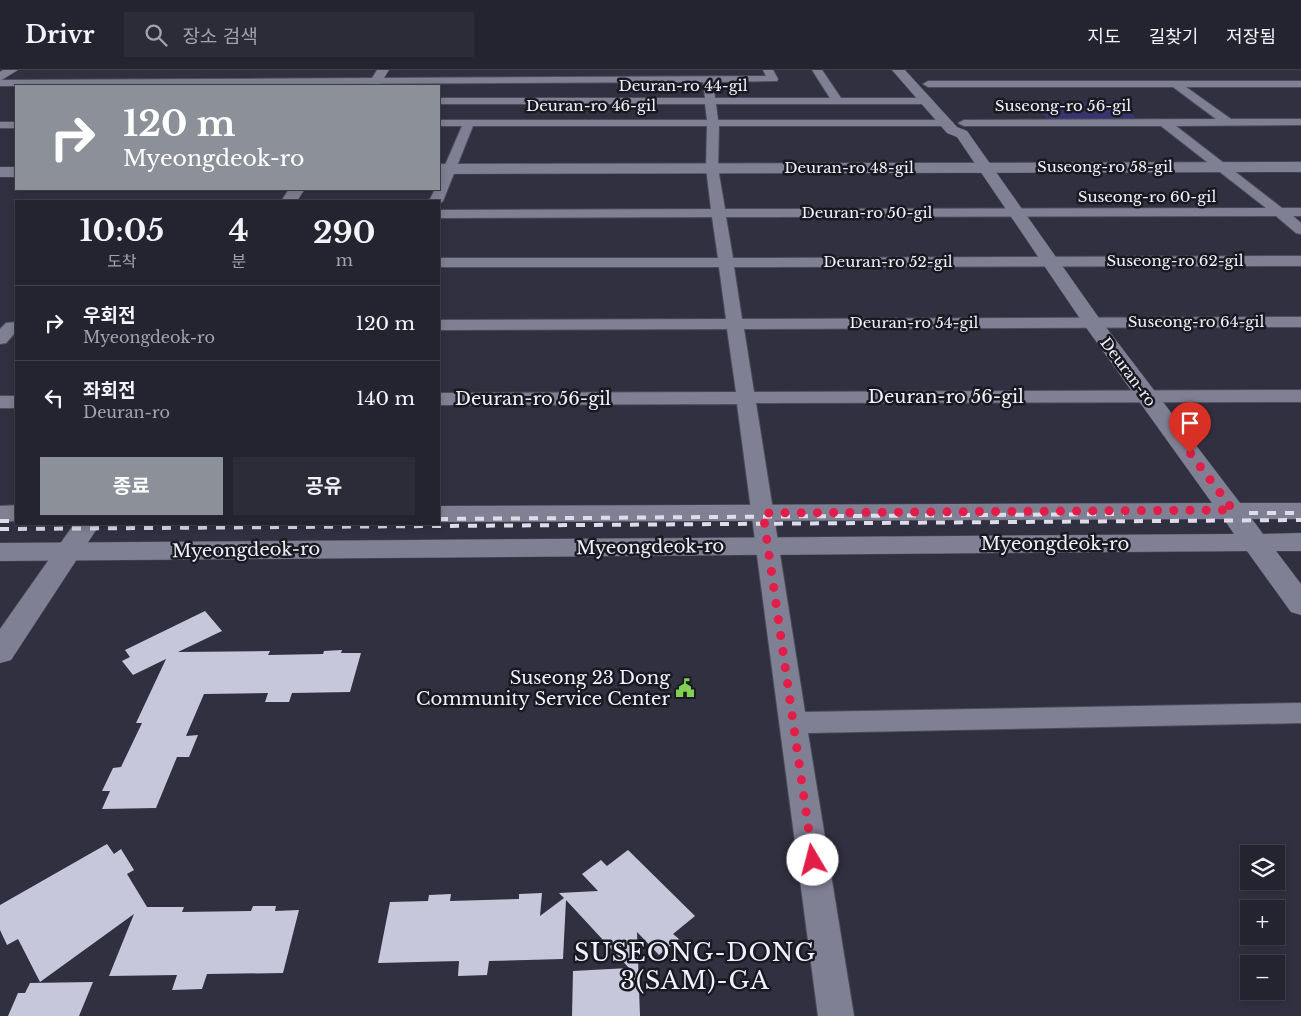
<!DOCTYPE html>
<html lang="ko">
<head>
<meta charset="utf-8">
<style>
  body { margin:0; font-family:"Libre Baskerville","Noto Sans KR",serif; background:#2c2c39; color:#f1f3f6; height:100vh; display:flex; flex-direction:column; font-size:19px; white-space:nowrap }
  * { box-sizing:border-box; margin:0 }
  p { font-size:16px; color:#a3a4ab }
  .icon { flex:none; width:28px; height:28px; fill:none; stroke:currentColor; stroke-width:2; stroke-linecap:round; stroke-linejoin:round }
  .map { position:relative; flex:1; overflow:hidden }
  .panel { position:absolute; left:15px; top:130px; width:425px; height:325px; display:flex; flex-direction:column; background:#242431; border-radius:0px; box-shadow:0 2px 8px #0003,0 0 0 1px #41414d }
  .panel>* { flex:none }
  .guide { position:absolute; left:15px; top:15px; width:425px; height:105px; border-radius:0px; box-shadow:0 2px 8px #0003,0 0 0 1px #41414d; background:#8c9099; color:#fff; overflow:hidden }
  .fabs { position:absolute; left:1240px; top:775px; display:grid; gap:10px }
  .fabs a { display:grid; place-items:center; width:45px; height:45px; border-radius:0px; background:#242431; box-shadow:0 2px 8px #0003,0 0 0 1px #41414d; font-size:25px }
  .pin { position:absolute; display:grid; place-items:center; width:42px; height:42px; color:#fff; margin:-51px -21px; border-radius:50% 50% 50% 0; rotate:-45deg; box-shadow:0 0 5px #0007 }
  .pin .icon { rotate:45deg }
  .me { position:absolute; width:55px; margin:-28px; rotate:352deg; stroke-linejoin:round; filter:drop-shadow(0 0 4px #0008) }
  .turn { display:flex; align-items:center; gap:18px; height:105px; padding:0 25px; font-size:22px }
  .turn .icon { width:65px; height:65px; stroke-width:2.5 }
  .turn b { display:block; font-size:35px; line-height:42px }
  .eta { display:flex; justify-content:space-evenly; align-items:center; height:85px; text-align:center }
  .eta b { font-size:30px; font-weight:700; line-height:35px }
  .action { display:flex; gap:10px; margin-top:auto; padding:10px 25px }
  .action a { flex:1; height:58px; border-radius:0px; background:#8c9099; color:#fff; font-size:20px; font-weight:700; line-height:58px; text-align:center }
  .action a+a { background:#2c2c39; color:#f1f3f6 }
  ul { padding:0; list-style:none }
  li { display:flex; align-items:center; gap:15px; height:75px; padding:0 25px; border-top:1px solid #41414d }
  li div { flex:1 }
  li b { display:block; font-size:19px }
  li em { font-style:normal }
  header { display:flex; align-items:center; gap:30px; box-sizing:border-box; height:70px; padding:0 25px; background:#242431; border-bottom:1px solid #41414d }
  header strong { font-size:24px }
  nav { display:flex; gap:28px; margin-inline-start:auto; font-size:18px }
  .search { width:350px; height:45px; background:#2c2c39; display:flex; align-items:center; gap:12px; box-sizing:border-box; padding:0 18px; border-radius:0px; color:#a3a4ab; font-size:19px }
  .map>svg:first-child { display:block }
</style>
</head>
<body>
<header>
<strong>Drivr</strong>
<div class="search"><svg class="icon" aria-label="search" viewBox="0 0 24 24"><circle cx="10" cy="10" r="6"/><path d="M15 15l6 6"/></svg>장소 검색</div>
<nav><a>지도</a><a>길찾기</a><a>저장됨</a></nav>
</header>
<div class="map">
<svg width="1301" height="946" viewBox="0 0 1301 946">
  <rect width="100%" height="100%" fill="#303041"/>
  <!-- green -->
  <path fill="#39336e" d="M 1032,32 L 1118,32 L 1138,50 L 1048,50 Z"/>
  <!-- building -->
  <g fill="#c7c7dc">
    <path d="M 205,541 L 222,561 L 178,582 L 270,581 L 268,585 L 323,584 L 324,581 L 342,580 L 341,583 L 361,583 L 350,622 L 292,623 L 289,632 L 265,632 L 268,623 L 204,624 L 186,666 L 198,665 L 189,687 L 177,687 L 156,738 L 102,739 L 110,721 L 102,721 L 113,698 L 121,697 L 142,653 L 136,653 L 166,589 L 133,605 L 122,591 L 130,587 L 125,580 Z"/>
    <path d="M 107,774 L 114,784 L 121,779 L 134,800 L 127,804 L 147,837 L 184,837 L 182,842 L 251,841 L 253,836 L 276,836 L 275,841 L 299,840 L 283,903 L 207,904 L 202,919 L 172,920 L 177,905 L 109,906 L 134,844 L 40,912 L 18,869 L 7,875 L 0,860 L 0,835 Z"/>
    <path d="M 628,780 L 695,846 L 673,864 L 679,869 L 659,885 L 637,862 L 640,946 L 572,946 L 573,901 L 629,898 L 566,830 L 563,889 L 489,891 L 487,905 L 458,906 L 459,891 L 378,893 L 390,832 L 428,831 L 429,825 L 451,824 L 450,831 L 519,829 L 519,824 L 542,823 L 540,846 L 564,828 L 559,823 L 598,821 L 582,804 L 601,790 L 607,796 Z"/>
    <path d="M 93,912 L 79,946 L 8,946 L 18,923 L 25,923 L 30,913 Z"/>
  </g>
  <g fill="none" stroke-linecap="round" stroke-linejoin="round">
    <!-- minor casing -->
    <g stroke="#4c4c5a" stroke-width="2">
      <g id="minor">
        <path d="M 763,0 L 773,0 L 778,9 L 777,11 L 713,12 L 715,28 L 830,28 L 812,0 L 822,0 L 841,28 L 928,28 L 933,31 L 928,34 L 716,34 L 718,50 L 947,50 L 953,53 L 947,56 L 719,56 L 718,98 L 725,139 L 1266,138 L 1161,56 L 964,56 L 958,53 L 964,50 L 1216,49 L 1173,17 L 928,17 L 923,14 L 928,11 L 1301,11 L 1301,17 L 1186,17 L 1231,49 L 1301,49 L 1301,55 L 1176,56 L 1282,138 L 1301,138 L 1301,146 L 1293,146 L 1301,153 L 1301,164 L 1296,163 L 1276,146 L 726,147 L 733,188 L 1301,186 L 1301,196 L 734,197 L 742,249 L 1301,247 L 1301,257 L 744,259 L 754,322 L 1301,320 L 1301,332 L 756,333 L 805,642 L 1301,633 L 1301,653 L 808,663 L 854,946 L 818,946 L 737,334 L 439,335 L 439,323 L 736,322 L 727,259 L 439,260 L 439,250 L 726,249 L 719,197 L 439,197 L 439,188 L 718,188 L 712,147 L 439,148 L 439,140 L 711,139 L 706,98 L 707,56 L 473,56 L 443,131 L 439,134 L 439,131 L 429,131 L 435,119 L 439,119 L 439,109 L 462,56 L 439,56 L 439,50 L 707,50 L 705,34 L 439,34 L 439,28 L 705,28 L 703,12 L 0,16 L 0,10 L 766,6 Z"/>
        <rect x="0" y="52" width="16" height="6"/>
        <path d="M 16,252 L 16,262 L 6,273 L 0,274 L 0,259 L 6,253 Z"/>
        <rect x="0" y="326" width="16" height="12"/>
      </g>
    </g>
    <!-- tertiary casing -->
    <g stroke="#4c4c5a" stroke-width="1">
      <g id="tertiary">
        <path d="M 377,0 L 389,0 L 379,16 L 367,16 Z"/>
        <path d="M 1301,92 L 1301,102 L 439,104 L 439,94 Z"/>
        <rect x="0" y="97" width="16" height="10"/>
        <path d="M 289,119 L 305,119 L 297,131 L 281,131 Z"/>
        <path d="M 74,454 L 100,454 L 11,590 L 0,593 L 0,559 Z"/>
      </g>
    </g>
    <!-- secondary casing -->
    <g stroke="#4c4c5a" stroke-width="1">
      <g id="secondary">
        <path d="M 3,0 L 18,0 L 0,11 L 0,2 Z"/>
        <path d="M 892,0 L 905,0 L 957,57 L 967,61 L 1099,248 L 1240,433 L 1301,433 L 1301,449 L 1252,449 L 1263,464 L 1301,463 L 1301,481 L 1276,481 L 1301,514 L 1301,545 L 1291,542 L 1247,481 L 0,491 L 0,473 L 1234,464 L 1224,449 L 439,452 L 439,436 L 1212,433 L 1085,256 L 957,67 L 947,63 Z"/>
        <path d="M 16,435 L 16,451 L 0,452 L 0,436 Z"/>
      </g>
    </g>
    <!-- minor -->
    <use href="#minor" fill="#808094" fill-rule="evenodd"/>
    <!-- tertiary -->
    <use href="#tertiary" fill="#808094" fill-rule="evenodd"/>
    <!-- secondary -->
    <use href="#secondary" fill="#808094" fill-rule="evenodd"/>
    <!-- rail -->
    <g stroke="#ddddea" stroke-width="4" stroke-dasharray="9 9" stroke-linecap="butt">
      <path d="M 1249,443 L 1301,443"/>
      <path d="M 439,449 L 1124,444"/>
      <path d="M 0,451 L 16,451"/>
      <path d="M 0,459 L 1301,450"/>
    </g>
  </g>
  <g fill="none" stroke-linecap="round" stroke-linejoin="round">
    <!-- route -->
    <path stroke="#e11d48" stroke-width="9" stroke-dasharray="0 16.2" d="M 813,790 L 763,443 L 1233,440 L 1190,383"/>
  </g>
  <!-- icons -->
  <defs>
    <g id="civic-bare" transform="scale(1.5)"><path d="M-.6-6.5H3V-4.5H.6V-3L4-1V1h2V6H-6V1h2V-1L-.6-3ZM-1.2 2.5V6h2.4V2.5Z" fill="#82d04f" stroke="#191921" stroke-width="2.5" paint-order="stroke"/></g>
  </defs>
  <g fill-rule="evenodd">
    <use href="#civic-bare" x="685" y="618"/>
  </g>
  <g text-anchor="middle" stroke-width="5" stroke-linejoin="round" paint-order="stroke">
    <!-- far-street labels -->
    <g font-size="15" fill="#f1f1fd" stroke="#191921">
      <text x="683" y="21">Deuran-ro 44-gil</text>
      <text x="591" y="41">Deuran-ro 46-gil</text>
      <text x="1063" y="41">Suseong-ro 56-gil</text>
      <text x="1105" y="102">Suseong-ro 58-gil</text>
      <text x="849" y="103">Deuran-ro 48-gil</text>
      <text x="1147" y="132">Suseong-ro 60-gil</text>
      <text x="867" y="148">Deuran-ro 50-gil</text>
      <text x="1175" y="196">Suseong-ro 62-gil</text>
      <text x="888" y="197">Deuran-ro 52-gil</text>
      <text x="1196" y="257">Suseong-ro 64-gil</text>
      <text x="914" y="258">Deuran-ro 54-gil</text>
      <text transform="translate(1128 302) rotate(53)" y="5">Deuran-ro</text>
    </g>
    <!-- street labels -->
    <g font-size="18" fill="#f1f1fd" stroke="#191921">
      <text x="946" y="333">Deuran-ro 56-gil</text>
      <text x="533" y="335">Deuran-ro 56-gil</text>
      <text x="1055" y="480">Myeongdeok-ro</text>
      <text transform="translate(650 477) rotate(-1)" y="6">Myeongdeok-ro</text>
      <text transform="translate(246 480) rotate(-1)" y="6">Myeongdeok-ro</text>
    </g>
    <!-- poi labels -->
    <g font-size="18" fill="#f1f1fd" stroke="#191921" text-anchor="end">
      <text x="670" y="614">Suseong 23 Dong<tspan x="670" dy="21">Community Service Center</tspan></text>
    </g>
    <!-- near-quarter labels -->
    <g font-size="24" letter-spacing="1" fill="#f1f1fd" stroke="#191921">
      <text x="695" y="891">SUSEONG-DONG<tspan x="695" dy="28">3(SAM)-GA</tspan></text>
    </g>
  </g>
</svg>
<div class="fabs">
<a><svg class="icon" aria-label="layers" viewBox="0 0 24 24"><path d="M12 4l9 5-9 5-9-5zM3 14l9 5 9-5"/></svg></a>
<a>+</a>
<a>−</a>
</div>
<div class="pin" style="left:1190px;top:383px;background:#d93025"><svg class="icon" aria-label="arrive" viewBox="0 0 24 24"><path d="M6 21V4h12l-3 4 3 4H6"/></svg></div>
<svg class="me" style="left:813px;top:790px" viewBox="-20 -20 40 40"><circle r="19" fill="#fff"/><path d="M0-13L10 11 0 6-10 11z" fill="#e11d48"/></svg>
<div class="guide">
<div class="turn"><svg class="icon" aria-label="right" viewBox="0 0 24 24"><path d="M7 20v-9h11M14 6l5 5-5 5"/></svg><div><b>120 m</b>Myeongdeok-ro</div></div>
</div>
<section class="panel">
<div class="eta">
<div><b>10:05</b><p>도착</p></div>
<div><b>4</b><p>분</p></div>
<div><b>290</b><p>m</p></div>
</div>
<ul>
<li><svg class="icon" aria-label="right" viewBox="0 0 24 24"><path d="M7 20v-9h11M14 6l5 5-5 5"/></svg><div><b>우회전</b><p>Myeongdeok-ro</p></div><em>120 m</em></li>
<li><svg class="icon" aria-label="left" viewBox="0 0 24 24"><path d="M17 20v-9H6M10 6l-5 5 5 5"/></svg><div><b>좌회전</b><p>Deuran-ro</p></div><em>140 m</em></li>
</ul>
<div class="action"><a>종료</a><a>공유</a></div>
</section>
</div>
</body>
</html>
